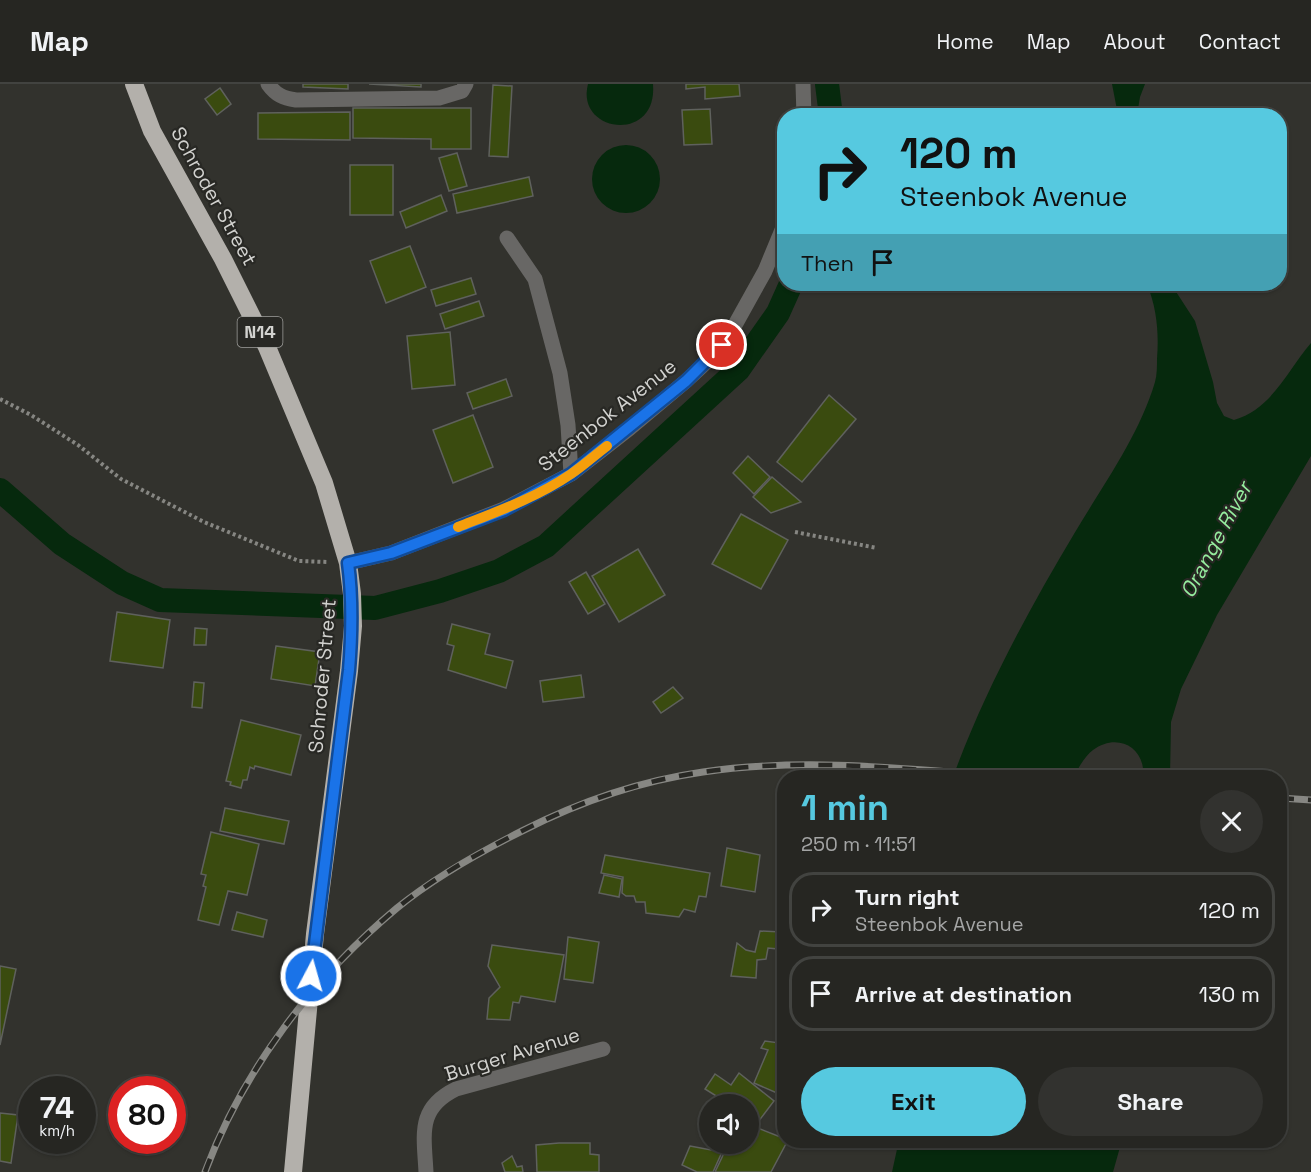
<!DOCTYPE html>
<html lang="en">
<head>
<meta charset="utf-8">
<style>
  body { margin:0; font-family:"Space Grotesk",sans-serif; background:#32322f; color:#f1f3f6; height:100vh; display:flex; flex-direction:column; font-size:22px; white-space:nowrap }
  * { box-sizing:border-box; margin:0 }
  p { font-size:20px; color:#a4a5a5 }
  .icon { flex:none; width:33px; height:33px; fill:none; stroke:currentColor; stroke-width:2; stroke-linecap:round; stroke-linejoin:round }
  .map { position:relative; flex:1; overflow:hidden }
  .details { position:absolute; left:777px; top:686px; width:510px; height:378px; display:flex; flex-direction:column; background:#262622; border-radius:24px; box-shadow:0 2px 4px #0004,0 0 0 2px #424340 }
  .details>* { flex:none }
  .guide { position:absolute; left:777px; top:24px; width:510px; height:183px; border-radius:24px; box-shadow:0 2px 4px #0004,0 0 0 2px #424340; background:#56c9e0; color:#111; overflow:hidden }
  .tools { position:absolute; left:699px; top:1010px; display:grid; gap:12px }
  .tools a { display:grid; place-items:center; width:60px; height:60px; border-radius:50%; background:#262622; box-shadow:0 2px 4px #0004,0 0 0 2px #424340; font-size:30px }
  .speed { position:absolute; left:18px; top:992px; display:flex; gap:12px; font-size:30px; font-weight:700; text-align:center }
  .speed>* { display:grid; place-content:center; width:78px; height:78px; border-radius:50%; background:#262622; box-shadow:0 2px 4px #0004,0 0 0 2px #424340; line-height:1 }
  .speed small { font-size:15px; font-weight:400 }
  .speed .limit { border:9px solid #d22; background:#fff; color:#111 }
  .pin { position:absolute; display:grid; place-items:center; width:51px; height:51px; color:#fff; margin:-26px; border:3px solid #fff; border-radius:50%; box-shadow:0 2px 6px #0007 }
  .me { position:absolute; width:66px; margin:-33px; rotate:6deg; stroke-linejoin:round; filter:drop-shadow(0 0 4px #0008) }
  .turn { display:flex; align-items:center; gap:21px; height:126px; padding:0 24px; font-size:27px }
  .turn .icon { width:78px; height:78px; stroke-width:2.5 }
  .turn b { display:block; font-size:42px; line-height:51px }
  .then { display:flex; align-items:center; height:57px; padding:0 24px; background:#0003; gap:12px; font-size:22px }
  .round { display:grid; place-items:center; flex:none; width:63px; height:63px; border-radius:32px; background:#32322f }
  .head { display:flex; align-items:center; justify-content:space-between; height:102px; padding:0 24px }
  h1 { font-size:36px; font-weight:700; line-height:45px; color:#56c9e0 }
  .button { display:flex; gap:12px; margin-top:auto; padding:12px 24px }
  .button a { flex:1; height:69px; border-radius:36px; background:#56c9e0; color:#111; font-size:24px; font-weight:700; line-height:69px; text-align:center }
  .button a+a { background:#32322f; color:#f1f3f6 }
  ul { padding:0; list-style:none }
  li { display:flex; align-items:center; gap:18px; height:75px; margin:0 12px 9px; padding:0 12px; border:3px solid #424340; border-radius:24px }
  li div { flex:1 }
  li b { display:block; font-size:22px }
  li em { font-style:normal }
  header { display:flex; align-items:center; gap:36px; box-sizing:border-box; height:84px; padding:0 30px; background:#262622; border-bottom:2px solid #424340 }
  header strong { font-size:28px }
  nav { display:flex; gap:33px; margin-inline-start:auto; font-size:21px }
  .map>svg:first-child { display:block }
</style>
</head>
<body>
<header>
<strong>Map</strong>
<nav><a>Home</a><a>Map</a><a>About</a><a>Contact</a></nav>
</header>
<div class="map">
<svg width="1311" height="1088" viewBox="0 0 1311 1088">
  <rect width="100%" height="100%" fill="#32322d"/>
  <!-- water -->
  <g fill="#06290d">
    <path d="M 588,0 L 653,0 C 658,60 575,49 588,0 Z"/>
    <path d="M 1112,0 L 1145,0 L 1140,13 L 1137,31 L 1118,31 Z"/>
    <circle cx="626" cy="95" r="34"/>
    <path d="M 1147,200 L 1171,200 L 1195,237 L 1213,298 L 1217,319 L 1224,332 L 1234,336 C 1272,325 1287,287 1311,259 L 1311,372 L 1217,531 L 1181,605 L 1171,638 L 1170,693 L 1143,693 C 1146,663 1117,648 1093,666 C 1085,672 1078,684 1074,693 L 953,693 C 984,608 1028,527 1074,450 C 1103,401 1139,352 1155,298 C 1157,291 1157,282 1157,275 C 1159,249 1157,225 1147,200 Z"/>
    <path d="M 899,1056 L 1122,1056 L 1113,1088 L 892,1088 Z"/>
  </g>
  <g fill="none" stroke-linecap="round" stroke-linejoin="round">
    <!-- canal -->
    <g stroke="#06290d" stroke-width="24">
      <path d="M 827,0 L 831,32"/>
      <path d="M 0,406 L 62,460 L 122,499 L 160,516 L 375,524 L 440,507 L 499,487 L 546,462 L 738,286 L 778,229 L 791,200"/>
    </g>
  </g>
  <!-- building -->
  <g fill="#3a4b0f" stroke="#5f615d" stroke-width="1.5">
    <path d="M 303,0 L 348,0 L 348,5 L 303,3 Z"/>
    <path d="M 369,0 L 421,0 L 421,3 Z"/>
    <path d="M 686,0 L 739,0 L 740,12 L 705,15 L 705,3 L 686,5 Z"/>
    <path d="M 493,1 L 512,2 L 508,73 L 489,72 Z"/>
    <path d="M 220,4 L 231,20 L 217,31 L 205,15 Z"/>
    <path d="M 353,24 L 471,24 L 471,65 L 431,65 L 431,55 L 353,54 Z"/>
    <path d="M 710,25 L 712,60 L 684,61 L 682,26 Z"/>
    <path d="M 350,28 L 350,56 L 258,55 L 258,29 Z"/>
    <path d="M 457,69 L 467,102 L 449,107 L 439,74 Z"/>
    <rect x="350" y="81" width="43" height="50"/>
    <path d="M 529,93 L 533,112 L 457,129 L 453,110 Z"/>
    <path d="M 441,111 L 447,127 L 406,144 L 400,128 Z"/>
    <path d="M 410,162 L 426,203 L 386,219 L 370,177 Z"/>
    <path d="M 471,194 L 476,210 L 436,222 L 431,206 Z"/>
    <path d="M 479,217 L 484,232 L 445,245 L 440,230 Z"/>
    <path d="M 450,248 L 455,301 L 412,305 L 407,252 Z"/>
    <path d="M 506,295 L 512,312 L 473,325 L 467,309 Z"/>
    <path d="M 829,311 L 856,335 L 802,398 L 777,378 Z"/>
    <path d="M 473,331 L 493,383 L 453,399 L 433,346 Z"/>
    <path d="M 748,372 L 770,393 L 754,410 L 733,389 Z"/>
    <path d="M 772,393 L 801,418 L 771,429 L 753,413 Z"/>
    <path d="M 741,430 L 788,456 L 761,505 L 712,480 Z"/>
    <path d="M 638,465 L 665,511 L 619,538 L 592,492 Z"/>
    <path d="M 586,488 L 605,520 L 588,530 L 569,498 Z"/>
    <path d="M 117,528 L 170,536 L 163,584 L 110,577 Z"/>
    <path d="M 452,540 L 490,550 L 485,570 L 513,577 L 506,604 L 448,586 L 454,562 L 447,560 Z"/>
    <path d="M 195,544 L 207,545 L 206,561 L 194,561 Z"/>
    <path d="M 276,562 L 320,568 L 315,602 L 271,595 Z"/>
    <path d="M 581,591 L 584,613 L 543,618 L 540,597 Z"/>
    <path d="M 194,598 L 204,599 L 202,624 L 192,623 Z"/>
    <path d="M 673,603 L 683,614 L 661,629 L 653,618 Z"/>
    <path d="M 241,636 L 301,651 L 291,691 L 255,682 L 254,685 L 250,683 L 247,696 L 243,696 L 241,704 L 230,701 L 231,698 L 226,697 Z"/>
    <path d="M 225,724 L 289,737 L 284,760 L 220,747 Z"/>
    <path d="M 211,748 L 259,760 L 247,811 L 228,807 L 219,841 L 198,836 L 206,803 L 203,802 L 206,791 L 201,790 Z"/>
    <path d="M 727,764 L 760,771 L 755,808 L 721,802 Z"/>
    <path d="M 605,771 L 710,789 L 706,813 L 699,812 L 695,828 L 684,825 L 679,833 L 646,829 L 645,818 L 636,818 L 634,812 L 626,812 L 622,809 L 623,793 L 601,789 Z"/>
    <path d="M 604,791 L 622,795 L 619,813 L 599,809 Z"/>
    <path d="M 784,818 L 784,891 L 776,890 L 778,865 L 768,864 L 766,875 L 757,876 L 756,894 L 731,892 L 737,859 L 746,866 L 755,868 L 760,847 L 781,848 Z"/>
    <path d="M 237,828 L 267,836 L 263,853 L 232,846 Z"/>
    <path d="M 568,853 L 599,858 L 593,899 L 564,895 Z"/>
    <path d="M 492,861 L 564,871 L 555,918 L 521,912 L 519,919 L 513,918 L 510,936 L 487,935 L 489,914 L 500,903 L 488,882 Z"/>
    <path d="M 0,882 L 16,885 L 0,961 Z"/>
    <path d="M 781,947 L 784,948 L 784,1012 L 754,999 L 768,966 L 761,964 L 765,957 L 779,959 Z"/>
    <path d="M 739,989 L 774,1017 L 758,1038 L 748,1032 L 748,1020 L 729,1020 L 705,1005 L 715,990 L 731,1001 Z"/>
    <path d="M 0,1029 L 18,1031 L 11,1079 L 0,1077 Z"/>
    <path d="M 750,1041 L 788,1056 L 771,1088 L 715,1088 L 726,1065 L 730,1067 L 734,1059 L 740,1061 L 741,1059 L 748,1059 L 748,1044 Z"/>
    <path d="M 559,1059 L 590,1059 L 590,1070 L 599,1071 L 599,1088 L 537,1088 L 536,1061 Z"/>
    <path d="M 690,1062 L 722,1068 L 713,1088 L 697,1088 L 682,1081 Z"/>
    <path d="M 512,1072 L 517,1083 L 522,1082 L 523,1088 L 505,1088 L 502,1079 Z"/>
  </g>
  <g fill="none" stroke-linecap="round" stroke-linejoin="round">
    <!-- path -->
    <g stroke="#868682" stroke-width="4" stroke-dasharray="3 3" stroke-linecap="butt">
      <path d="M 0,315 L 31,331 L 78,361 L 121,395 L 204,438 L 299,477 L 328,478"/>
      <path d="M 795,448 L 877,464"/>
    </g>
    <!-- minor -->
    <g stroke="#686765" stroke-width="15">
      <path d="M 268,0 C 276,11 283,14 296,16 L 439,14 L 462,7 L 466,0"/>
      <path d="M 803,0 L 804,32"/>
      <path d="M 507,154 L 535,195 L 560,289 L 568,341 L 571,390"/>
      <path d="M 348,479 L 391,469 L 504,425 L 571,390 L 630,344 L 686,297 L 713,272 L 730,250 L 765,187 L 784,141"/>
      <path d="M 426,1088 C 424,1050 417,1024 456,1005 L 603,965"/>
    </g>
    <!-- highway -->
    <path stroke="#b3b0ab" stroke-width="18" d="M 134,0 L 152,47 L 223,175 L 267,263 L 324,399 L 348,479 L 352,510 L 353,542 L 349,587 L 315,850 L 293,1088"/>
    <!-- rail casing -->
    <g stroke="#878783" stroke-width="7">
      <g id="rail">
        <path d="M 1280,714 L 1311,716"/>
        <path d="M 205,1088 C 243,986 313,894 397,824 C 435,793 478,769 522,747 C 579,718 639,697 703,688 C 805,673 909,685 1011,693"/>
      </g>
    </g>
    <!-- rail -->
    <use href="#rail" stroke="#282824" stroke-width="4.5" stroke-dasharray="14" stroke-linecap="butt"/>
  </g>
  <g fill="none" stroke-linecap="round" stroke-linejoin="round">
    <!-- route casing -->
    <g stroke="#114b97" stroke-width="15">
      <path id="route" d="M 311,892 L 349,586 C 352,550 353,516 348,479 L 391,469 L 504,426 L 571,390 L 686,297 L 722,261"/>
    </g>
    <!-- route -->
    <use href="#route" stroke="#1a73e8" stroke-width="10"/>
    <!-- slow -->
    <path stroke="#f59e0b" stroke-width="10" d="M 458,443 C 496,428 536,414 571,390 C 583,382 595,371 607,362"/>
  </g>
  <g text-anchor="middle" stroke-width="4.5" stroke-linejoin="round" paint-order="stroke">
    <!-- shield labels -->
    <rect fill="#282824" stroke="#9f9f9c" stroke-width="1.5" x="237.5" y="233" width="45" height="30" rx="4.5"/>
    <g font-size="18" font-weight="bold" fill="#d2d2cf">
      <text x="260" y="254">N14</text>
    </g>
    <!-- street labels -->
    <g font-size="20" fill="#d2d2cf" stroke="#282824">
      <text transform="translate(214 112) rotate(61)" y="7">Schroder Street</text>
      <text transform="translate(607 331) rotate(-38)" y="7">Steenbok Avenue</text>
      <text transform="translate(322 592) rotate(-85)" y="7">Schroder Street</text>
      <text transform="translate(512 970) rotate(-17)" y="7">Burger Avenue</text>
    </g>
    <!-- water labels -->
    <g font-size="21" font-style="italic" fill="#95ec9e" stroke="#282824">
      <text transform="translate(1216 456) rotate(-62)" y="7">Orange River</text>
    </g>
  </g>
</svg>
<div class="tools">
<a><svg class="icon" aria-label="sound" viewBox="0 0 24 24"><path d="M4 9h4l5-4v14l-5-4H4zM17 9q2 3 0 6"/></svg></a>
</div>
<div class="speed"><div>74<small>km/h</small></div><div class="limit">80</div></div>
<div class="pin" style="left:722px;top:261px;background:#d93025"><svg class="icon" aria-label="arrive" viewBox="0 0 24 24"><path d="M6 21V4h12l-3 4 3 4H6"/></svg></div>
<svg class="me" style="left:311px;top:892px" viewBox="-20 -20 40 40"><circle r="17" fill="#1a73e8" stroke="#fff" stroke-width="3"/><path d="M0-11L8 9 0 5-8 9z" fill="#fff"/></svg>
<div class="guide">
<div class="turn"><svg class="icon" aria-label="right" viewBox="0 0 24 24"><path d="M7 20v-9h11M14 6l5 5-5 5"/></svg><div><b>120 m</b>Steenbok Avenue</div></div>
<div class="then">Then<svg class="icon" aria-label="arrive" viewBox="0 0 24 24"><path d="M6 21V4h12l-3 4 3 4H6"/></svg></div>
</div>
<section class="details">
<div class="head"><div><h1>1 min</h1><p>250 m · 11:51</p></div><a class="round"><svg class="icon" aria-label="close" viewBox="0 0 24 24"><path d="M6 6l12 12M18 6L6 18"/></svg></a></div>
<ul>
<li><svg class="icon" aria-label="right" viewBox="0 0 24 24"><path d="M7 20v-9h11M14 6l5 5-5 5"/></svg><div><b>Turn right</b><p>Steenbok Avenue</p></div><em>120 m</em></li>
<li><svg class="icon" aria-label="arrive" viewBox="0 0 24 24"><path d="M6 21V4h12l-3 4 3 4H6"/></svg><div><b>Arrive at destination</b></div><em>130 m</em></li>
</ul>
<div class="button"><a>Exit</a><a>Share</a></div>
</section>
</div>
</body>
</html>
